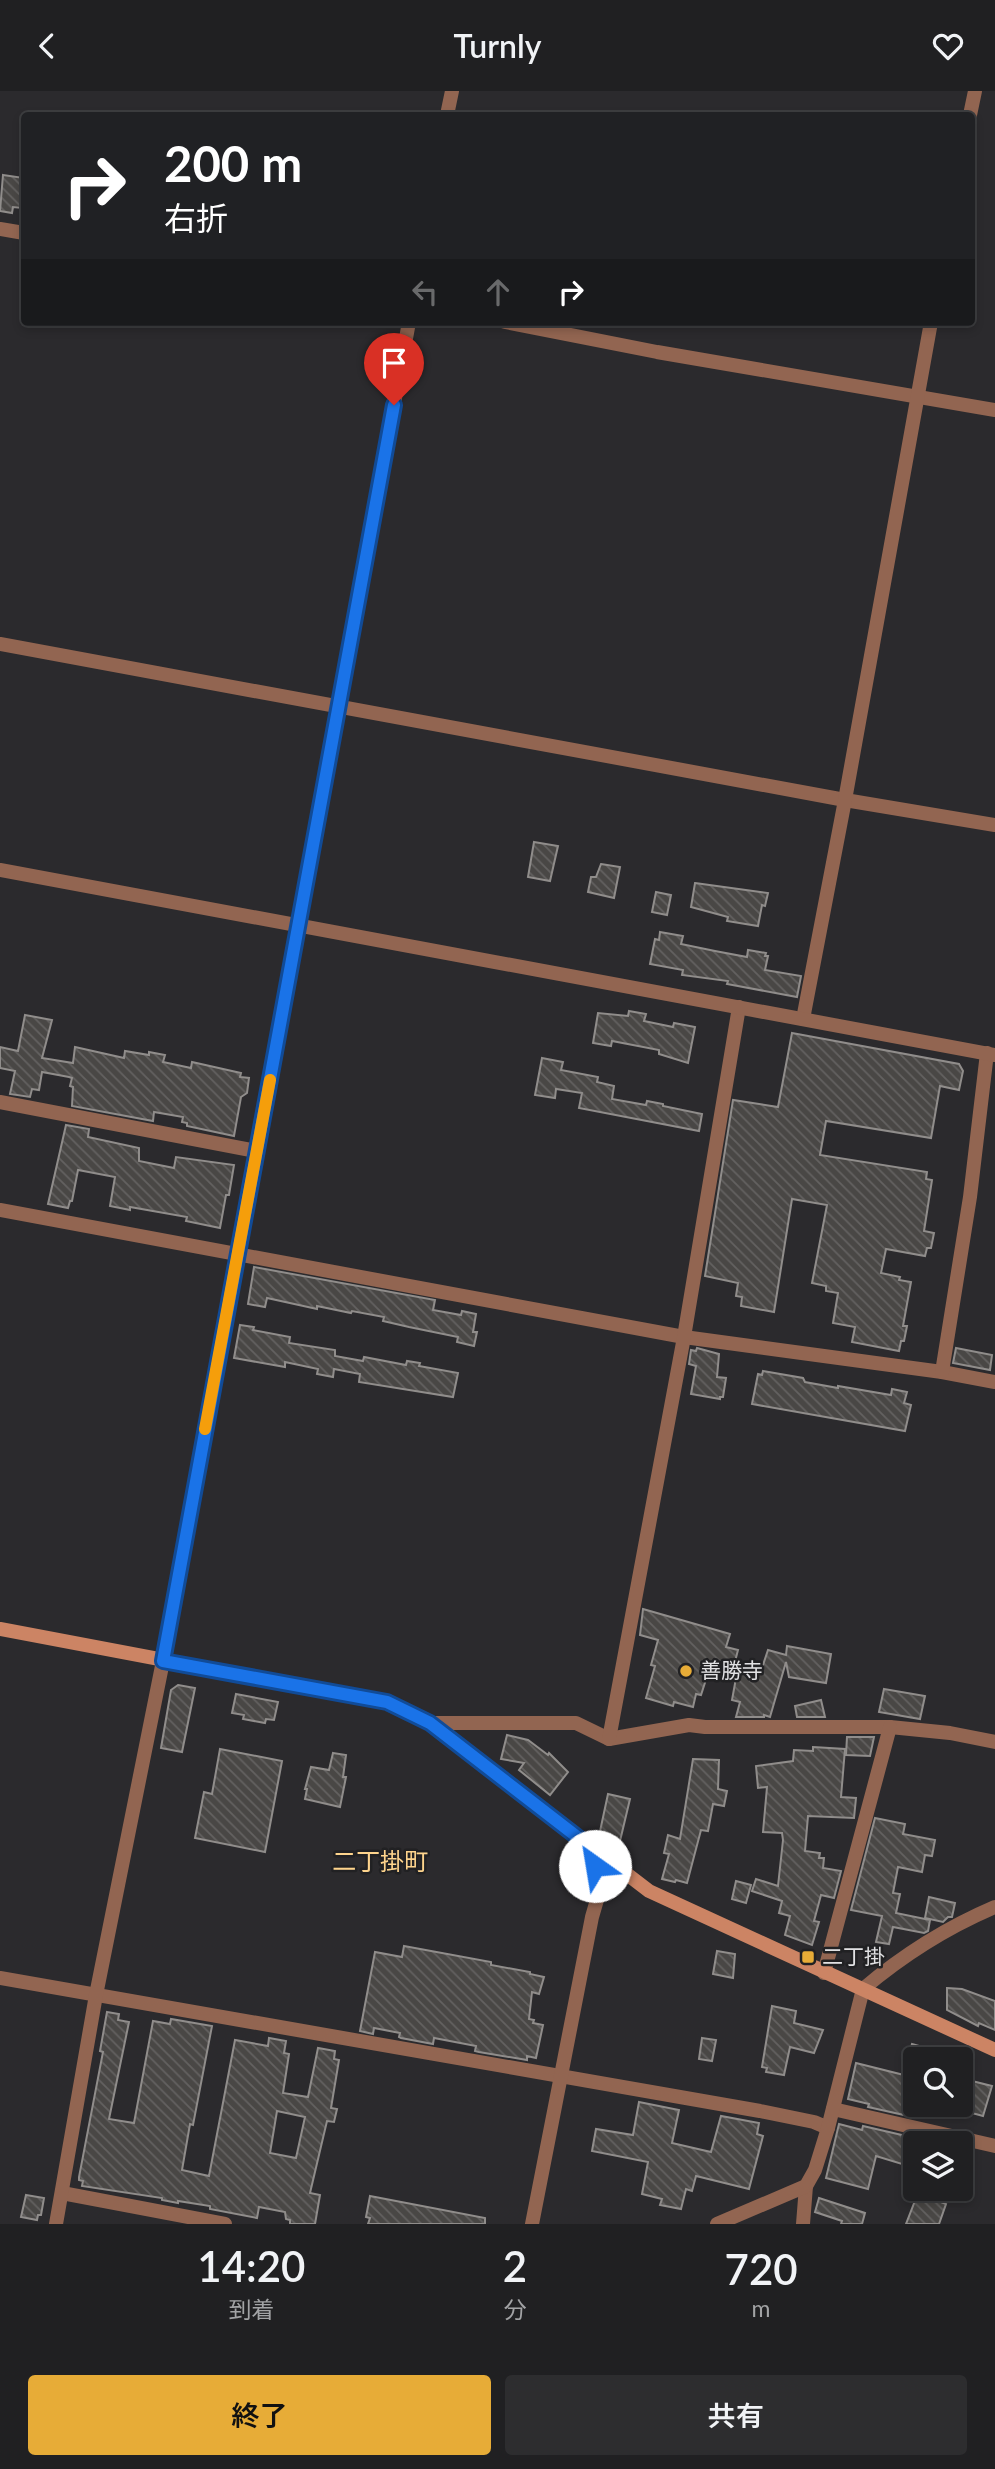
<!DOCTYPE html>
<html lang="ja">
<head>
<meta charset="utf-8">
<style>
  body { margin:0; font-family:Lato,"Noto Sans JP",sans-serif; background:#2d2d2f; color:#f1f3f6; height:100vh; display:flex; flex-direction:column; font-size:26px; white-space:nowrap }
  * { box-sizing:border-box; margin:0 }
  p { font-size:23px; color:#a2a3a5 }
  .icon { flex:none; width:38px; height:38px; fill:none; stroke:currentColor; stroke-width:2; stroke-linecap:round; stroke-linejoin:round }
  .map { position:relative; height:2133px; overflow:hidden }
  .details { display:flex; flex-direction:column; background:#202022; flex:1 }
  .details>* { flex:none }
  .top-card { position:absolute; left:21px; top:21px; width:954px; height:214px; border-radius:7px; box-shadow:0 4px 10px #0003,0 0 0 2px #3d3e40; background:#202124; color:#fff; overflow:hidden }
  .buttons { position:absolute; left:903px; top:1956px; display:grid; gap:14px }
  .buttons a { display:grid; place-items:center; width:70px; height:70px; border-radius:7px; background:#202022; box-shadow:0 4px 10px #0003,0 0 0 2px #3d3e40; font-size:35px }
  .pin { position:absolute; display:grid; place-items:center; width:60px; height:60px; color:#fff; margin:-72px -30px; border-radius:50% 50% 50% 0; rotate:-45deg; box-shadow:0 0 7px #0007 }
  .pin .icon { rotate:45deg }
  .me { position:absolute; width:77px; margin:-38px; rotate:328deg; stroke-linejoin:round; filter:drop-shadow(0 0 5px #0008) }
  .turn { display:flex; align-items:center; gap:24px; height:147px; padding:0 28px; font-size:32px }
  .turn .icon { width:91px; height:91px; stroke-width:2.5 }
  .turn b { display:block; font-size:49px; line-height:60px }
  .lanes { display:flex; align-items:center; height:66px; padding:0 28px; background:#0003; justify-content:center; gap:35px; direction:ltr }
  .lanes .off { opacity:.35 }
  .eta { display:flex; justify-content:space-evenly; align-items:center; height:119px; text-align:center }
  .eta b { font-size:42px; font-weight:600; line-height:49px }
  .cta { display:flex; gap:14px; margin-top:auto; padding:14px 28px }
  .cta a { flex:1; height:80px; border-radius:7px; background:#e7ac37; color:#111; font-size:28px; font-weight:600; line-height:80px; text-align:center }
  .cta a+a { background:#2d2d2f; color:#f1f3f6 }
  header { display:flex; justify-content:space-between; align-items:center; height:91px; padding:0 28px; background:#202022; font-size:32px; font-weight:600 }
  .map>svg:first-child { display:block }
</style>
</head>
<body>
<header><svg class="icon" aria-label="back" viewBox="0 0 24 24"><path d="M15 5l-7 7 7 7"/></svg>Turnly<svg class="icon" aria-label="heart" viewBox="0 0 24 24"><path d="M12 20l-8-8c-3-5 5-10 8-4 3-6 11-1 8 4z"/></svg></header>
<div class="map">
<svg width="995" height="2133" viewBox="0 0 995 2133">
  <defs>
    <pattern id="building-back-hatch" width="6" height="6" patternUnits="userSpaceOnUse" patternTransform="scale(1.75)"><rect width="6" height="6" fill="#494745"/><path d="M-1 5l2 2M0 0l6 6M5-1l2 2" fill="none" stroke="#636160"/></pattern>
  </defs>
  <rect width="100%" height="100%" fill="#2b2a2d"/>
  <!-- building -->
  <g fill="url(#building-back-hatch)" stroke="#908d8b" stroke-width="2" fill-rule="evenodd">
    <path d="M 3,84 L 24,87 L 22,117 L 13,116 L 12,122 L 0,120 Z"/>
    <path d="M 534,751 L 558,755 L 550,790 L 528,786 Z"/>
    <path d="M 601,773 L 620,776 L 614,807 L 588,801 L 591,786 L 596,786 Z"/>
    <path d="M 695,792 L 768,802 L 765,815 L 762,814 L 758,835 L 727,830 L 728,826 L 691,816 Z"/>
    <path d="M 656,801 L 671,804 L 667,824 L 652,821 Z"/>
    <path d="M 660,841 L 683,845 L 681,853 L 715,860 L 747,866 L 748,859 L 766,862 L 765,865 L 768,865 L 765,879 L 801,885 L 797,906 L 727,893 L 728,890 L 682,884 L 683,879 L 650,873 L 655,848 L 659,849 Z"/>
    <path d="M 629,920 L 646,923 L 644,930 L 673,936 L 674,932 L 695,936 L 688,972 L 659,963 L 659,959 L 612,950 L 611,955 L 593,952 L 598,922 L 628,925 Z"/>
    <path d="M 25,924 L 52,929 L 42,967 L 73,972 L 75,956 L 124,967 L 125,960 L 149,964 L 149,961 L 165,964 L 163,971 L 191,977 L 192,971 L 241,982 L 240,986 L 249,987 L 247,1002 L 241,1006 L 234,1045 L 187,1035 L 187,1032 L 182,1031 L 183,1026 L 154,1021 L 153,1030 L 72,1015 L 73,996 L 70,995 L 72,987 L 69,986 L 42,981 L 39,999 L 32,998 L 30,1006 L 10,1003 L 15,980 L 0,977 L 0,956 L 18,960 Z"/>
    <path d="M 792,942 L 959,973 L 963,980 L 959,999 L 940,995 L 931,1047 L 826,1030 L 820,1064 L 927,1081 L 926,1088 L 932,1089 L 924,1140 L 934,1142 L 931,1157 L 927,1157 L 925,1165 L 886,1158 L 881,1182 L 900,1186 L 899,1189 L 911,1191 L 903,1235 L 907,1235 L 904,1250 L 901,1250 L 899,1260 L 852,1251 L 855,1236 L 833,1232 L 838,1202 L 826,1200 L 826,1195 L 812,1192 L 827,1114 L 792,1108 L 774,1221 L 741,1215 L 742,1206 L 736,1205 L 738,1192 L 705,1185 L 733,1009 L 778,1016 Z"/>
    <path d="M 542,967 L 563,971 L 561,979 L 598,986 L 597,991 L 614,995 L 612,1008 L 646,1014 L 647,1010 L 663,1013 L 663,1015 L 702,1023 L 699,1040 L 579,1017 L 582,1002 L 556,998 L 555,1007 L 535,1004 Z"/>
    <path d="M 66,1034 L 89,1038 L 88,1046 L 139,1057 L 139,1070 L 174,1077 L 176,1066 L 234,1074 L 229,1104 L 226,1104 L 220,1137 L 186,1130 L 187,1126 L 130,1116 L 130,1119 L 110,1115 L 115,1086 L 78,1079 L 72,1110 L 70,1110 L 68,1117 L 48,1113 Z"/>
    <path d="M 254,1176 L 435,1209 L 433,1219 L 461,1224 L 462,1220 L 476,1223 L 473,1241 L 477,1241 L 474,1255 L 457,1251 L 458,1246 L 409,1236 L 383,1230 L 384,1226 L 352,1220 L 351,1222 L 317,1215 L 317,1218 L 267,1207 L 265,1216 L 248,1213 Z"/>
    <path d="M 240,1234 L 254,1236 L 253,1239 L 290,1246 L 289,1252 L 335,1259 L 335,1265 L 363,1270 L 364,1266 L 406,1274 L 407,1270 L 420,1272 L 419,1275 L 458,1282 L 453,1306 L 359,1291 L 360,1283 L 334,1278 L 333,1286 L 317,1283 L 318,1278 L 285,1271 L 285,1276 L 234,1267 Z"/>
    <path d="M 697,1257 L 719,1263 L 717,1286 L 726,1287 L 723,1306 L 720,1306 L 720,1308 L 691,1303 L 696,1275 L 689,1273 L 691,1259 L 696,1260 Z"/>
    <path d="M 956,1257 L 992,1264 L 990,1279 L 953,1272 Z"/>
    <path d="M 763,1280 L 803,1287 L 805,1291 L 838,1297 L 838,1295 L 891,1304 L 892,1298 L 907,1301 L 904,1312 L 911,1314 L 905,1340 L 752,1313 L 758,1283 L 762,1284 Z"/>
    <path d="M 643,1518 L 730,1543 L 726,1556 L 738,1559 L 732,1582 L 710,1576 L 701,1604 L 696,1603 L 693,1616 L 674,1611 L 673,1615 L 646,1607 L 655,1575 L 651,1574 L 658,1549 L 640,1544 Z"/>
    <path d="M 787,1555 L 831,1563 L 826,1592 L 789,1586 L 786,1571 L 770,1626 L 764,1624 L 764,1626 L 736,1626 L 740,1611 L 732,1609 L 738,1576 L 760,1583 L 768,1559 L 786,1564 Z"/>
    <path d="M 178,1594 L 195,1597 L 182,1661 L 161,1657 L 171,1599 Z"/>
    <path d="M 884,1598 L 925,1605 L 920,1628 L 879,1621 Z"/>
    <path d="M 236,1603 L 278,1611 L 274,1629 L 266,1628 L 265,1632 L 243,1628 L 244,1624 L 232,1622 Z"/>
    <path d="M 821,1609 L 825,1626 L 797,1626 L 795,1615 Z"/>
    <path d="M 507,1644 L 528,1649 L 548,1664 L 549,1662 L 568,1681 L 550,1704 L 519,1679 L 524,1672 L 501,1668 Z"/>
    <path d="M 847,1646 L 874,1646 L 870,1665 L 846,1664 Z"/>
    <path d="M 813,1656 L 845,1658 L 841,1706 L 856,1707 L 854,1727 L 808,1725 L 805,1760 L 820,1762 L 819,1767 L 824,1767 L 823,1777 L 841,1780 L 834,1807 L 821,1804 L 814,1830 L 819,1831 L 812,1854 L 785,1844 L 790,1825 L 779,1822 L 782,1810 L 752,1800 L 756,1788 L 778,1795 L 783,1749 L 782,1742 L 763,1741 L 767,1696 L 758,1697 L 756,1675 L 793,1670 L 794,1659 L 813,1660 Z"/>
    <path d="M 220,1658 L 282,1670 L 265,1761 L 195,1747 L 204,1701 L 212,1703 Z"/>
    <path d="M 333,1662 L 346,1664 L 343,1686 L 346,1686 L 340,1716 L 305,1708 L 307,1698 L 305,1698 L 311,1676 L 329,1679 Z"/>
    <path d="M 693,1668 L 719,1669 L 718,1698 L 727,1700 L 724,1715 L 713,1713 L 708,1740 L 701,1739 L 687,1792 L 676,1789 L 675,1791 L 662,1788 L 669,1763 L 664,1762 L 668,1744 L 680,1748 Z"/>
    <path d="M 608,1703 L 630,1708 L 620,1750 L 599,1745 Z"/>
    <path d="M 875,1727 L 905,1733 L 903,1743 L 935,1749 L 932,1765 L 925,1764 L 922,1781 L 898,1776 L 893,1802 L 900,1803 L 896,1822 L 930,1829 L 928,1840 L 924,1842 L 893,1836 L 889,1853 L 876,1851 L 882,1825 L 851,1819 Z"/>
    <path d="M 736,1790 L 751,1794 L 746,1812 L 732,1808 Z"/>
    <path d="M 929,1806 L 955,1812 L 952,1826 L 948,1826 L 943,1831 L 925,1827 Z"/>
    <path d="M 404,1855 L 491,1871 L 491,1874 L 530,1881 L 530,1883 L 544,1886 L 539,1903 L 532,1901 L 529,1928 L 534,1929 L 533,1932 L 543,1934 L 536,1967 L 527,1965 L 527,1969 L 479,1961 L 475,1960 L 476,1955 L 434,1947 L 433,1953 L 401,1947 L 399,1946 L 400,1942 L 374,1937 L 373,1943 L 360,1940 L 375,1861 L 402,1866 Z"/>
    <path d="M 717,1860 L 735,1863 L 733,1887 L 713,1883 Z"/>
    <path d="M 947,1897 L 962,1898 L 995,1910 L 995,1939 L 979,1932 L 978,1935 L 947,1919 Z"/>
    <path d="M 772,1915 L 796,1920 L 794,1932 L 823,1939 L 814,1962 L 790,1956 L 784,1984 L 766,1981 L 767,1977 L 762,1976 Z"/>
    <path d="M 107,1921 L 119,1923 L 118,1929 L 129,1931 L 109,2028 L 134,2032 L 153,1930 L 170,1933 L 171,1928 L 212,1935 L 193,2034 L 190,2033 L 182,2079 L 209,2085 L 235,1949 L 268,1955 L 269,1947 L 286,1950 L 284,1962 L 289,1963 L 283,2002 L 308,2006 L 318,1957 L 335,1960 L 334,1968 L 339,1969 L 331,2017 L 337,2018 L 334,2031 L 327,2030 L 310,2102 L 320,2104 L 315,2133 L 290,2133 L 290,2129 L 286,2128 L 285,2121 L 259,2116 L 257,2127 L 210,2118 L 210,2115 L 178,2110 L 178,2112 L 162,2109 L 162,2107 L 82,2095 L 83,2090 L 79,2089 L 79,2086 L 103,1961 L 100,1960 ZM 277,2020 L 305,2026 L 296,2067 L 270,2062 Z"/>
    <path d="M 702,1947 L 716,1949 L 712,1970 L 699,1968 Z"/>
    <path d="M 912,1953 L 954,1965 L 953,1969 L 915,1969 L 915,2019 L 913,2026 L 868,2016 L 869,2013 L 848,2008 L 856,1972 L 904,1984 Z"/>
    <path d="M 972,1990 L 992,1995 L 983,2025 L 961,2019 L 961,1993 L 971,1995 Z"/>
    <path d="M 639,2011 L 679,2019 L 672,2052 L 711,2061 L 721,2025 L 759,2032 L 757,2043 L 763,2045 L 749,2098 L 696,2085 L 692,2100 L 686,2098 L 681,2118 L 660,2114 L 662,2108 L 642,2103 L 648,2071 L 592,2060 L 596,2038 L 633,2044 Z"/>
    <path d="M 839,2033 L 862,2039 L 863,2035 L 915,2047 L 915,2077 L 876,2065 L 868,2098 L 826,2087 Z"/>
    <path d="M 918,2102 L 946,2113 L 939,2133 L 906,2133 Z"/>
    <path d="M 26,2104 L 44,2107 L 41,2124 L 38,2124 L 37,2129 L 21,2126 Z"/>
    <path d="M 370,2105 L 485,2127 L 485,2133 L 368,2133 L 370,2127 L 366,2126 Z"/>
    <path d="M 819,2107 L 865,2122 L 862,2133 L 841,2133 L 842,2130 L 815,2121 Z"/>
  </g>
  <g fill="none" stroke-linecap="round" stroke-linejoin="round">
    <!-- minor -->
    <g stroke="#926551" stroke-width="14">
      <path d="M 970,24 L 975,0"/>
      <path d="M 0,138 L 24,142"/>
      <path d="M 505,231 L 657,261 L 995,319"/>
      <path d="M 0,553 L 845,709 L 995,734"/>
      <path d="M 803,928 L 845,709 L 931,231"/>
      <path d="M 0,1011 L 256,1060"/>
      <path d="M 0,1119 L 684,1246 L 942,1281 L 995,1291"/>
      <path d="M 942,1281 L 970,1106 L 987,962"/>
      <path d="M 430,1632 L 576,1632 L 609,1648 L 689,1634 L 705,1636 L 890,1636 L 950,1642 L 995,1651"/>
      <path d="M 609,1648 L 684,1246 L 739,916"/>
      <path d="M 824,1882 L 890,1636"/>
      <path d="M 0,1887 L 760,2020 L 814,2031 L 828,2037"/>
      <path d="M 863,1898 C 902,1865 948,1836 995,1816"/>
      <path d="M 833,2018 L 995,2055"/>
      <path d="M 62,2102 L 225,2133"/>
      <path d="M 532,2133 L 592,1826 L 601,1795 L 588,1755"/>
      <path d="M 803,2133 L 806,2095"/>
    </g>
    <!-- tertiary -->
    <g stroke="#926551" stroke-width="14">
      <path d="M 447,24 L 452,0"/>
      <path d="M 0,779 L 995,964"/>
      <path d="M 56,2133 L 96,1904 L 163,1570 L 409,231"/>
      <path d="M 717,2133 L 806,2095 L 815,2079 L 828,2037 L 863,1898"/>
    </g>
    <!-- secondary -->
    <path stroke="#cc8464" stroke-width="14" d="M 0,1538 L 387,1611 L 430,1632 L 649,1800 L 995,1959"/>
  </g>
  <g fill="none" stroke-linecap="round" stroke-linejoin="round">
    <!-- route casing -->
    <g stroke="#114b97" stroke-width="18">
      <path id="route" d="M 394,314 L 163,1570 L 387,1611 L 430,1632 L 589,1755 L 595,1775"/>
    </g>
    <!-- route -->
    <use href="#route" stroke="#1a73e8" stroke-width="12"/>
    <!-- slow -->
    <path stroke="#f59e0b" stroke-width="12" d="M 205,1338 L 270,989"/>
  </g>
  <!-- markers -->
  <g fill="#e7ac37" stroke="#212123" stroke-width="2.5">
    <circle cx="686" cy="1580" r="7"/>
    <rect x="801" y="1859" width="14" height="14" rx="3.5"/>
  </g>
  <g text-anchor="middle" stroke-width="5" stroke-linejoin="round" paint-order="stroke">
    <!-- poi labels -->
    <g font-size="21" fill="#e1e1e3" stroke="#212123" text-anchor="start">
      <text x="700" y="1587">善勝寺</text>
      <text x="822" y="1873">二丁掛</text>
    </g>
    <!-- quarter labels -->
    <g font-size="24" fill="#fed48d" stroke="#212123">
      <text x="380" y="1779">二丁掛町</text>
    </g>
  </g>
</svg>
<div class="buttons">
<a><svg class="icon" aria-label="search" viewBox="0 0 24 24"><circle cx="10" cy="10" r="6"/><path d="M15 15l6 6"/></svg></a>
<a><svg class="icon" aria-label="layers" viewBox="0 0 24 24"><path d="M12 4l9 5-9 5-9-5zM3 14l9 5 9-5"/></svg></a>
</div>
<div class="pin" style="left:394px;top:314px;background:#d93025"><svg class="icon" aria-label="arrive" viewBox="0 0 24 24"><path d="M6 21V4h12l-3 4 3 4H6"/></svg></div>
<svg class="me" style="left:595px;top:1775px" viewBox="-20 -20 40 40"><circle r="19" fill="#fff"/><path d="M0-13L10 11 0 6-10 11z" fill="#1a73e8"/></svg>
<div class="top-card">
<div class="turn"><svg class="icon" aria-label="right" viewBox="0 0 24 24"><path d="M7 20v-9h11M14 6l5 5-5 5"/></svg><div><b>200 m</b>右折</div></div>
<div class="lanes"><svg class="icon off" aria-label="left" viewBox="0 0 24 24"><path d="M17 20v-9H6M10 6l-5 5 5 5"/></svg><svg class="icon off" aria-label="ahead" viewBox="0 0 24 24"><path d="M12 20V5M6 11l6-6 6 6"/></svg><svg class="icon" aria-label="right" viewBox="0 0 24 24"><path d="M7 20v-9h11M14 6l5 5-5 5"/></svg></div>
</div>
</div>
<section class="details">
<div class="eta">
<div><b>14:20</b><p>到着</p></div>
<div><b>2</b><p>分</p></div>
<div><b>720</b><p>m</p></div>
</div>
<div class="cta"><a>終了</a><a>共有</a></div>
</section>
</body>
</html>
